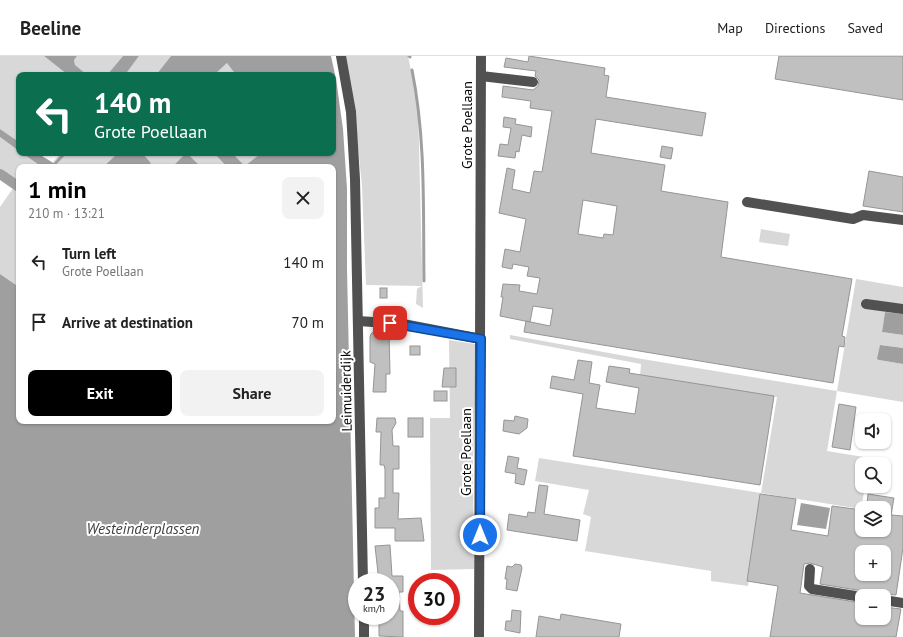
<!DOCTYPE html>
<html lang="en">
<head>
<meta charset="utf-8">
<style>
  body { margin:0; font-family:"PT Sans",sans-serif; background:#f2f2f2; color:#222; height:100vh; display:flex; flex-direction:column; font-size:15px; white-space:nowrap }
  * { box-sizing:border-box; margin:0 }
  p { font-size:13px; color:#767676 }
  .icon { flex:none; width:22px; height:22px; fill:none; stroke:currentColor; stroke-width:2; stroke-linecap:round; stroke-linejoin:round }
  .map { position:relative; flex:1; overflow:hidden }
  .details { position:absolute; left:16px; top:108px; width:320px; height:260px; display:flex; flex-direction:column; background:#fff; border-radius:8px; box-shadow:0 1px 3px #0004 }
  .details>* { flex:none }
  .top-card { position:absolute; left:16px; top:16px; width:320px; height:84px; border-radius:8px; box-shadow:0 1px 3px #0004; background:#0b6e4f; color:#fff; overflow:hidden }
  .buttons { position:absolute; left:855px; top:357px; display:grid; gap:8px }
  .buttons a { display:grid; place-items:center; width:36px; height:36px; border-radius:8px; background:#fff; box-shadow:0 1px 3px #0004; font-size:20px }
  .speed { position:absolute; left:348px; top:517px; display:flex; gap:8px; font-size:20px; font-weight:700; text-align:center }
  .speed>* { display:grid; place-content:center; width:52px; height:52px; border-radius:50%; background:#fff; box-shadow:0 1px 3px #0004; line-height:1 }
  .speed small { font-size:10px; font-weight:400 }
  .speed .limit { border:6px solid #d22; background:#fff; color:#111 }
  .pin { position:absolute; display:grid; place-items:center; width:34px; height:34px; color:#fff; margin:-17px; border-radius:8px; box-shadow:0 2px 6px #0006 }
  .me { position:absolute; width:44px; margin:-22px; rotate:0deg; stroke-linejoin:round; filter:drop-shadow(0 0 3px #0008) }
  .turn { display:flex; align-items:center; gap:14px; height:84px; padding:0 12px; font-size:18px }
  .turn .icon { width:52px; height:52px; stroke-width:2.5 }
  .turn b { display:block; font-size:28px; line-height:34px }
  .round { display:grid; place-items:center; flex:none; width:42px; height:42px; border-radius:8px; background:#f2f2f2 }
  .overview { display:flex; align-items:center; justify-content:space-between; height:68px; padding:0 12px }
  h1 { font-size:24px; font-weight:600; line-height:30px; color:#000 }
  .cta { display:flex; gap:8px; margin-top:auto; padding:8px 12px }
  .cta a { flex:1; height:46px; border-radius:8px; background:#000; color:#fff; font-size:16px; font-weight:600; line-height:46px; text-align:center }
  .cta a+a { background:#f2f2f2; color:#222 }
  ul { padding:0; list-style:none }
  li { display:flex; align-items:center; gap:12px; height:60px; padding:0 12px }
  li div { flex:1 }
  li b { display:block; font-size:15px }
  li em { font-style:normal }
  header { display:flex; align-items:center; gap:24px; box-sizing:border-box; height:56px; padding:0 20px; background:#fff; border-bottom:1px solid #e0e0e0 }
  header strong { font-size:19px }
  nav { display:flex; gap:22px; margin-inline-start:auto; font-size:14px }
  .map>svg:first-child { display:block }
</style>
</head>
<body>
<header>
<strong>Beeline</strong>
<nav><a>Map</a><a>Directions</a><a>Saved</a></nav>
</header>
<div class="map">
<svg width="903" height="581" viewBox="0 0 903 581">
  <rect width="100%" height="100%" fill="#fff"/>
  <!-- green -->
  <g fill="#d8d8d8">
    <path d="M 0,0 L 44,0 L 68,19 L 19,19 L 19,86 L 0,73 Z"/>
    <path d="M 77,0 L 123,0 L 107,19 L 87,19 L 75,10 L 74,4 Z"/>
    <path d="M 139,0 L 171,0 L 156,19 L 125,19 Z"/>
    <path d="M 345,0 L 408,0 L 418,49 L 423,252 L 416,248 L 417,233 L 422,230 L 366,229 L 362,130 L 355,62 Z"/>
    <path d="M 227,7 L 236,19 L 214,19 Z"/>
    <path d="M 0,81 L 19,95 L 19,97 L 22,97 L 42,111 L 19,111 L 19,231 L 0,218 L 0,151 L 16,128 L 0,117 Z"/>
    <path d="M 61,97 L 118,97 L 103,111 L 60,111 L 53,106 Z"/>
    <path d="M 142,97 L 186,97 L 172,111 L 147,111 L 151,107 Z"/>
    <path d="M 187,97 L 214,97 L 227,111 L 201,111 Z"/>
    <path d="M 232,97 L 261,97 L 245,110 Z"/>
    <path d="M 761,173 L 790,178 L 788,190 L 759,186 Z"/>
    <path d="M 856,223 L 903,231 L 903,258 L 885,256 L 882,276 L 903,279 L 903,292 L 880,289 L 879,304 L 903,308 L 903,346 L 837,335 L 827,395 L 870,402 L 869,408 L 862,408 L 862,430 L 865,430 L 861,453 L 761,437 L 748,530 L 711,525 L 711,515 L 585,495 L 591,461 L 583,458 L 589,434 L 535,425 L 539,402 L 761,437 L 777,341 L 640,320 L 641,308 L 510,283 L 510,279 L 642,303 L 837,335 Z"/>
    <path d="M 449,284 L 475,288 L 477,292 L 473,405 L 474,513 L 431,514 L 430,362 L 450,362 Z"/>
  </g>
  <!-- water -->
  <g fill="#9f9f9f">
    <path d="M 44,0 L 77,0 L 74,4 L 75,9 L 87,19 L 68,19 Z"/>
    <path d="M 123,0 L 139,0 L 125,19 L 107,19 Z"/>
    <path d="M 171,0 L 331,0 L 336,23 L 343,73 L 347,133 L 347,213 L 355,581 L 0,581 L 0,218 L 19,231 L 19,365 L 333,365 L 333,111 L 227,111 L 214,97 L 232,97 L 245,110 L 261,97 L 333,97 L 333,19 L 236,19 L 227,7 L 214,19 L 156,19 Z"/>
    <path d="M 0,73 L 19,86 L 19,95 L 0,81 Z"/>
    <path d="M 22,97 L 37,97 L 60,111 L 42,111 Z"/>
    <path d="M 118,97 L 142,97 L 151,107 L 147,111 L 103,111 Z"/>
    <path d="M 186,97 L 187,97 L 201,111 L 172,111 Z"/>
    <path d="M 885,256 L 903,258 L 903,279 L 882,276 Z"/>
    <path d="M 880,289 L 903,292 L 903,308 L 879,304 L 877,303 Z"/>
    <path d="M 801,447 L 830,452 L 826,473 L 797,469 Z"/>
  </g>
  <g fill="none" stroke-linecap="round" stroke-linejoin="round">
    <!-- stream -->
    <g stroke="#9f9f9f" stroke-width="3">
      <path d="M 409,0 L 410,1"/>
      <path d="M 412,14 C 426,83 423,155 424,225"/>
      <path d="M 52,111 L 65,97"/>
    </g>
    <!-- canal -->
    <path stroke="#9f9f9f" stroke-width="10" d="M 0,118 L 19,131"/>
  </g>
  <!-- building -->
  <g fill="#c0c0c0" stroke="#959595" fill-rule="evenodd">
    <path d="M 529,0 L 605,12 L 604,19 L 609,20 L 606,41 L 706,57 L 702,80 L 596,63 L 591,97 L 665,109 L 661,135 L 728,146 L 721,201 L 852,223 L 842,280 L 845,281 L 844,291 L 839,290 L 833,327 L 524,276 L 526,265 L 550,270 L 553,253 L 533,250 L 530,266 L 500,260 L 503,241 L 501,241 L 503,228 L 520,229 L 519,235 L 537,238 L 540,222 L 527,220 L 529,211 L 513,208 L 512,213 L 502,211 L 505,193 L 520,196 L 526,163 L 499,157 L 507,112 L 515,114 L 512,133 L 530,137 L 534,115 L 542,116 L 552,55 L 530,52 L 531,45 L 502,41 L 503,30 L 533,34 L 538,30 L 539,24 L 535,20 L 536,15 L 504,11 L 506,2 L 528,6 ZM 583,144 L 617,150 L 613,179 L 604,178 L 603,182 L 578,178 Z"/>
    <path d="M 779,0 L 903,0 L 903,44 L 775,23 Z"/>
    <path d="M 504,61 L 516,63 L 515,68 L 532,71 L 531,81 L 522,79 L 519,96 L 516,95 L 515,102 L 498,100 L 500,88 L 508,89 L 511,72 L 503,71 Z"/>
    <path d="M 662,90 L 673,92 L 671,103 L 660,101 Z"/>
    <path d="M 869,115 L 903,121 L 903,156 L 863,150 Z"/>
    <rect x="380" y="232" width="7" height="10"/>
    <path d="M 376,273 L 379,278 L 389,277 L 390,318 L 386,318 L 386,336 L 373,336 L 375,308 L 370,306 L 370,281 L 371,278 Z"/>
    <rect x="410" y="290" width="10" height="9"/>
    <path d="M 578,304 L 592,306 L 589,327 L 600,329 L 596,352 L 635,358 L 639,332 L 606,326 L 609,310 L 630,313 L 629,317 L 774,340 L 760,429 L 573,400 L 583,338 L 550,332 L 552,320 L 574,324 Z"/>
    <path d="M 444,312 L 456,312 L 456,331 L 442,331 Z"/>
    <rect x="434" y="335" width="13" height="10"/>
    <path d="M 839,348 L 856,351 L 850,394 L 832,391 Z"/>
    <path d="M 515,360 L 528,363 L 527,372 L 519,378 L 503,375 L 504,364 L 514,365 Z"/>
    <path d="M 377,362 L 395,362 L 396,367 L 392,374 L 393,390 L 399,390 L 399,413 L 393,413 L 393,437 L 399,437 L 398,463 L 421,462 L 424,485 L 395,485 L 395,472 L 375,472 L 375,452 L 379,452 L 379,442 L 385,442 L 385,413 L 384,409 L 380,409 L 381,376 L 376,376 Z"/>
    <rect x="408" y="362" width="15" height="19"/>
    <path d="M 508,400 L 519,402 L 517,412 L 527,414 L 524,429 L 515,427 L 516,418 L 505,416 Z"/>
    <path d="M 539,429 L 548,430 L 544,458 L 580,464 L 577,485 L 507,474 L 509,458 L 527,461 L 528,456 L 535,457 Z"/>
    <path d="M 760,438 L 796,443 L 791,474 L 828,480 L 832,450 L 862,454 L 862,474 L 884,474 L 884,450 L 867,447 L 868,438 L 894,442 L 891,459 L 903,460 L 903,492 L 896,539 L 885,538 L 879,540 L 868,540 L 863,535 L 820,528 L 823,511 L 810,507 L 804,508 L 800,537 L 862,547 L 862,562 L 884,562 L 884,551 L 901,553 L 896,581 L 770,581 L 778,530 L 747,525 ZM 862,496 L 884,496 L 884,518 L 862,518 Z"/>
    <path d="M 390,489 L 392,520 L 403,520 L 403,536 L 399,536 L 400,555 L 403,555 L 403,581 L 379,580 L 379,560 L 391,560 L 391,526 L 379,526 L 375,490 Z"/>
    <path d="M 515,508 L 521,509 L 522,512 L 517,535 L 506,533 L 507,523 L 505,523 L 507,510 L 512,511 Z"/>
    <path d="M 512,554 L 521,555 L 520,577 L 505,574 L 506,565 L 511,565 Z"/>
    <path d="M 561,558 L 621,568 L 619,581 L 536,581 L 539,560 L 560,564 Z"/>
  </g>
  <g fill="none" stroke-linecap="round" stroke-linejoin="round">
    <!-- minor -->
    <g stroke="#515151" stroke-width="10">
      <path d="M 341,0 L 351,56 L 355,123 L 363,526"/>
      <path d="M 481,20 L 533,26"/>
      <path d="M 747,146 L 853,163 L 863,159 L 903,164"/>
      <path d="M 866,248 L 903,253"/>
      <path d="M 358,265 L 403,268 L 481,283"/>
      <path d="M 810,513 L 809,530 L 812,533 L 862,541"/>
      <path d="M 884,544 L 903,547"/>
      <path d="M 364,560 L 364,581"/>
      <path d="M 479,581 L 481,0"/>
    </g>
  </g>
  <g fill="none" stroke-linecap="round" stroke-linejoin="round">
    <!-- route casing -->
    <g stroke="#114b97" stroke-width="10">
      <path id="route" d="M 390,267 L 481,283 L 480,479"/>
    </g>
    <!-- route -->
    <use href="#route" stroke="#1a73e8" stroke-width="7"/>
  </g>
  <g text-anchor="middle" stroke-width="4" stroke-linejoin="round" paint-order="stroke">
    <!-- street labels -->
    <g font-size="14" fill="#000" stroke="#fff">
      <text transform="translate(467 69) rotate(-90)" y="5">Grote Poellaan</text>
      <text transform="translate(346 335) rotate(-91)" y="5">Leimuiderdijk</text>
      <text transform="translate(466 396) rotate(-90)" y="5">Grote Poellaan</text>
    </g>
    <!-- water labels -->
    <g font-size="15" font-style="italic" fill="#404040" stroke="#fff">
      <text x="143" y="478">Westeinderplassen</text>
    </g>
  </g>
</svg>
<div class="buttons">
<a><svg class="icon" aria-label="sound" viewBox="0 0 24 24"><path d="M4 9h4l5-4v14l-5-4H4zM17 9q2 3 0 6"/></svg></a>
<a><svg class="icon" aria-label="search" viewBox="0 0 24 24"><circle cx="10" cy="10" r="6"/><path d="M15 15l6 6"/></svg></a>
<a><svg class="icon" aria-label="layers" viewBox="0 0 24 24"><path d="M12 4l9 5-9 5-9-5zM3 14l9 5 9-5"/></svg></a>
<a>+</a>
<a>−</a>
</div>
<div class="speed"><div>23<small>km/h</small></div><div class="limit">30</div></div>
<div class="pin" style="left:390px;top:267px;background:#d93025"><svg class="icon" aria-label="arrive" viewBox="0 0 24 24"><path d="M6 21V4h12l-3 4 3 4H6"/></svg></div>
<svg class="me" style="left:480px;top:479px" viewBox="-20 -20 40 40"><circle r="17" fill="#1a73e8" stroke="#fff" stroke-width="3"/><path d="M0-11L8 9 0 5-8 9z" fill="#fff"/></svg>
<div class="top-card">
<div class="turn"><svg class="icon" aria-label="left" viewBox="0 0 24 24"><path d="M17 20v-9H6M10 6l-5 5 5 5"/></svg><div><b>140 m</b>Grote Poellaan</div></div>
</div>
<section class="details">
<div class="overview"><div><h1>1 min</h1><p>210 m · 13:21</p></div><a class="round"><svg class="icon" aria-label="close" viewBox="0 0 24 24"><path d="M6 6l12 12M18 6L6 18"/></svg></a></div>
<ul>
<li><svg class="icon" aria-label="left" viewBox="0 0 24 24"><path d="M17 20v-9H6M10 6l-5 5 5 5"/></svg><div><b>Turn left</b><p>Grote Poellaan</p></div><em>140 m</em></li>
<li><svg class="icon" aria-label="arrive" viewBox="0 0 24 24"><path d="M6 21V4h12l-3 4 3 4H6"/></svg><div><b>Arrive at destination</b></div><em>70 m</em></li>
</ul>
<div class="cta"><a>Exit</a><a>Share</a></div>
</section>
</div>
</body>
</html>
